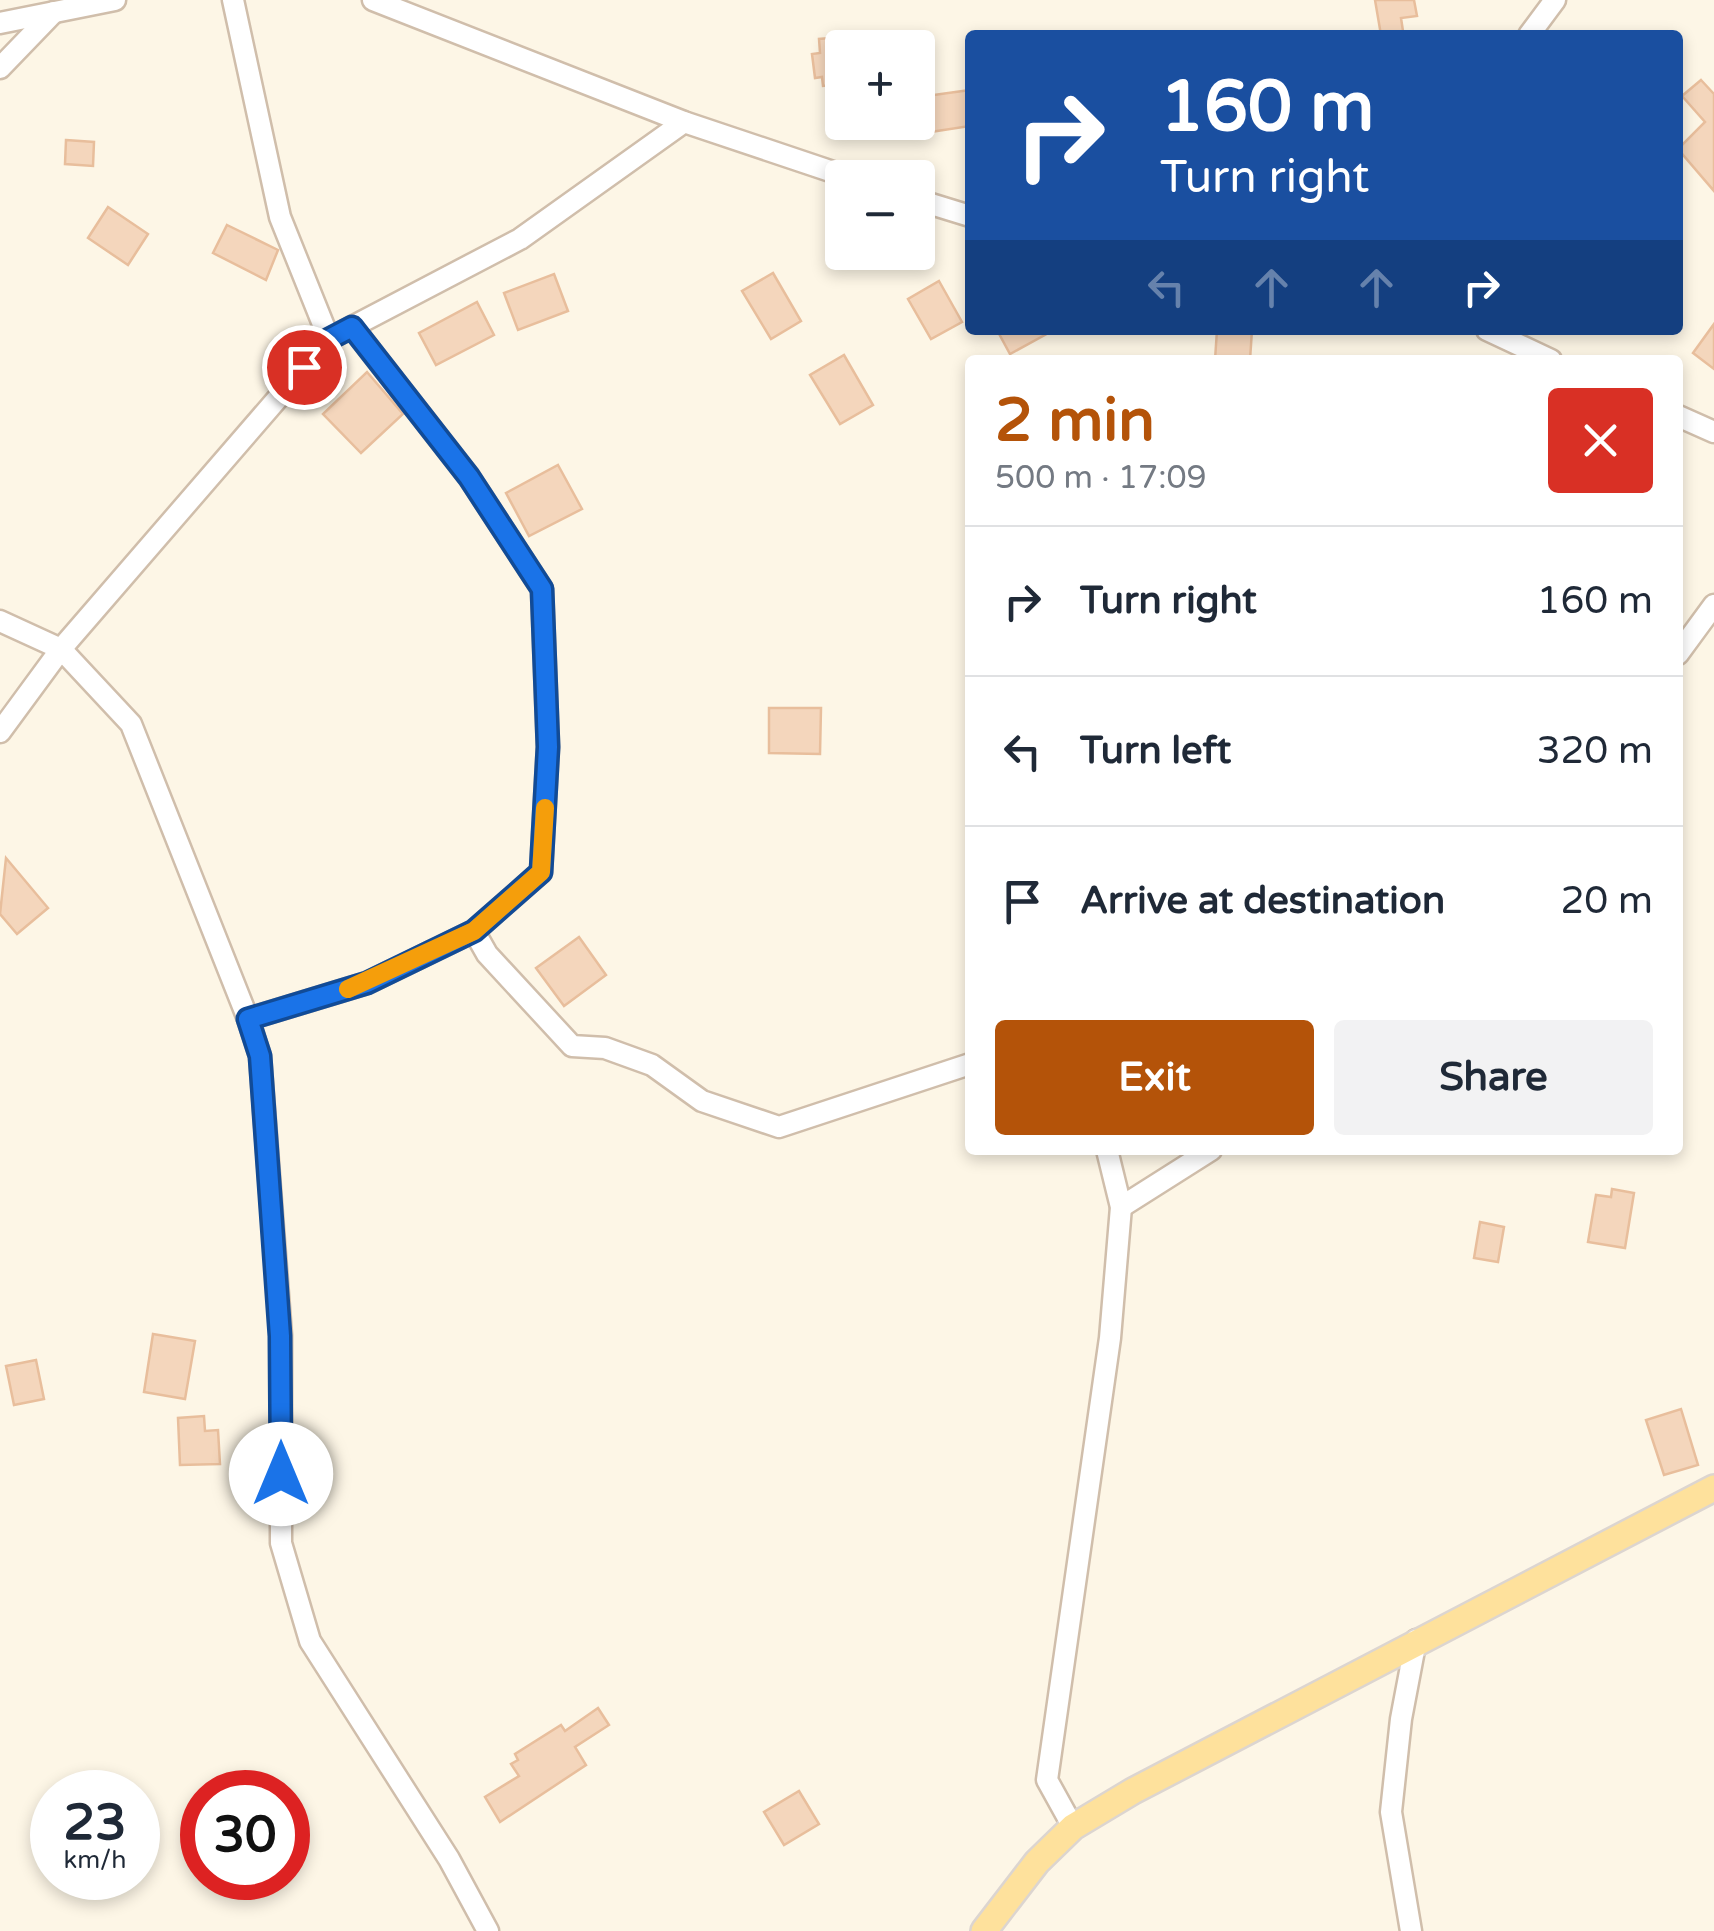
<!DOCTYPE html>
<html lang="en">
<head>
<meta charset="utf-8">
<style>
  body { margin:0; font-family:"Varela Round",sans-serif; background:#f2f2f3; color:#1f2937; height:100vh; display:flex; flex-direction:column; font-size:38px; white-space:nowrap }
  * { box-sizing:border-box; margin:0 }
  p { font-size:32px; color:#747a83 }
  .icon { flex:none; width:55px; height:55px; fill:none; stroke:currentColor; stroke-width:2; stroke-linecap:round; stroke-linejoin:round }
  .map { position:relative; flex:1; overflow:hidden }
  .sheet { position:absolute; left:965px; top:355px; width:718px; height:800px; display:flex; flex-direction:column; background:#fff; border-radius:10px; box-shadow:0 5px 15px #0003 }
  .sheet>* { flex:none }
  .banner { position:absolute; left:965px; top:30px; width:718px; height:305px; border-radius:10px; box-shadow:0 5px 15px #0003; background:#1a4fa0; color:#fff; overflow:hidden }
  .fabs { position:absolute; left:825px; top:30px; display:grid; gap:20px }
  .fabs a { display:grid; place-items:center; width:110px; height:110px; border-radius:10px; background:#fff; box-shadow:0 5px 15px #0003; font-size:50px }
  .speed { position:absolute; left:30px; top:1770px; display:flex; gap:20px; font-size:50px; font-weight:700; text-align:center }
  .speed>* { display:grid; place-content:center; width:130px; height:130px; border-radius:50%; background:#fff; box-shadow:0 5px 15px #0003; line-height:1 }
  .speed small { font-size:25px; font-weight:400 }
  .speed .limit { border:15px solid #d22; background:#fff; color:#111 }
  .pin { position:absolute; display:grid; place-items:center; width:85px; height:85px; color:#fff; margin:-42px; border:5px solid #fff; border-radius:50%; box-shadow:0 2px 10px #0007 }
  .me { position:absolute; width:110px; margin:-55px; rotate:0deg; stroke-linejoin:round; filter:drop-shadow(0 0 8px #0008) }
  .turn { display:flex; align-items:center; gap:35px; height:210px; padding:0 30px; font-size:45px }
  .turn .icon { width:130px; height:130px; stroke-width:2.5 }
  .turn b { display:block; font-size:70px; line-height:85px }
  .lanes { display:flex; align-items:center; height:95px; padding:0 30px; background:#0003; justify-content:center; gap:50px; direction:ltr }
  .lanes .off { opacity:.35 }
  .round { display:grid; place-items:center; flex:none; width:105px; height:105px; border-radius:10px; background:#f2f2f3 }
  .headline { display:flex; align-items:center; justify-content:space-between; height:170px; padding:0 30px }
  h1 { font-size:60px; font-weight:800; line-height:75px; color:#b45309 }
  .action { display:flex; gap:20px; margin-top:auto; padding:20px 30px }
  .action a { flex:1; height:115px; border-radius:10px; background:#b45309; color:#fff; font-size:40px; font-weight:800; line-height:115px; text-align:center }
  .action a+a { background:#f2f2f3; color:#1f2937 }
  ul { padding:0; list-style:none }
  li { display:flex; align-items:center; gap:30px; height:150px; padding:0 30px; border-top:2px solid #e0e1e3 }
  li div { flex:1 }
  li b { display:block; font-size:38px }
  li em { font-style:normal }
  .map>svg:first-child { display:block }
</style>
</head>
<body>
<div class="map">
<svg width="1714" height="1931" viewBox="0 0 1714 1931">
  <rect width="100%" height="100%" fill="#fdf6e6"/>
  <!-- building -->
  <g fill="#f4d6bc" stroke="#e8be9c" stroke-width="2.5">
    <path d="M 1375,0 L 1414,0 L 1417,16 L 1401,18 L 1403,31 L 1381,35 Z"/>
    <path d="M 842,37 L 842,84 L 823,86 L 822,77 L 815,78 L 812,54 L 820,53 L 819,39 Z"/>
    <path d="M 1701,80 L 1714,94 L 1714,191 L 1678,149 L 1705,122 L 1682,96 Z"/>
    <path d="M 970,90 L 970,126 L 924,133 L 919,97 Z"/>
    <path d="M 66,140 L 94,142 L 93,166 L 65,164 Z"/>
    <path d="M 108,207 L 148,234 L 128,265 L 88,238 Z"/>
    <path d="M 227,225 L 278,250 L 266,280 L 213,253 Z"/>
    <path d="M 773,273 L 801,321 L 771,339 L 742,291 Z"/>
    <path d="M 554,274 L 568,311 L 518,330 L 504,293 Z"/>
    <path d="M 939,281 L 962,322 L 931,339 L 908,299 Z"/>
    <path d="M 477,302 L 494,335 L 436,365 L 419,333 Z"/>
    <path d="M 1714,324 L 1714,369 L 1693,353 Z"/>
    <path d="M 997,330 L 1054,330 L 1010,354 Z"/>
    <path d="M 1217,330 L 1252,330 L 1250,360 L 1215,360 Z"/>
    <path d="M 844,355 L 873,405 L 840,424 L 810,375 Z"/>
    <path d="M 367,372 L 403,414 L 361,453 L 323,414 Z"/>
    <path d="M 558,465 L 582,509 L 529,536 L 506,493 Z"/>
    <path d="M 769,708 L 821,708 L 820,754 L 769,753 Z"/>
    <path d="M 6,858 L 48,908 L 17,934 L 0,914 Z"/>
    <path d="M 579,937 L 606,975 L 564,1006 L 536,968 Z"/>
    <path d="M 1612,1189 L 1634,1193 L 1625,1248 L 1588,1242 L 1596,1195 L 1611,1197 Z"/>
    <path d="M 1480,1222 L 1504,1227 L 1498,1262 L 1474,1258 Z"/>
    <path d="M 153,1334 L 195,1341 L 185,1399 L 144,1392 Z"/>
    <path d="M 36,1360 L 44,1399 L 14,1405 L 6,1366 Z"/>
    <path d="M 1681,1409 L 1698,1465 L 1664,1475 L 1646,1420 Z"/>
    <path d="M 204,1416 L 205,1431 L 218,1430 L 220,1464 L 180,1465 L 178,1418 Z"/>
    <path d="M 598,1708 L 609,1725 L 575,1747 L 586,1765 L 500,1822 L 485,1797 L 519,1776 L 511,1764 L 518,1760 L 515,1754 L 561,1725 L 565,1731 Z"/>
    <path d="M 799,1791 L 819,1824 L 784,1845 L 764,1812 Z"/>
  </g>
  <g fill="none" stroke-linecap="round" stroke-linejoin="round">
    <!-- minor casing -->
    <g stroke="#d0beab" stroke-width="25">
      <g id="minor">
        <path d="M 233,0 L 280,217 L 329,339"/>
        <path d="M 373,0 L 684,122 L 851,178"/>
        <path d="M 0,23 L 115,0"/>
        <path d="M 1529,35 L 1555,0"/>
        <path d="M 0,68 L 54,12"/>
        <path d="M 918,200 L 970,216"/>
        <path d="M 1487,330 L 1551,360"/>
        <path d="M 1678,416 L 1714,432"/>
        <path d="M 0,621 L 61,649 L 131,724 L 248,1019 L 260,1056 L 281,1335 L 281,1543 L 310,1641 L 449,1859 L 488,1931"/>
        <path d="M 1678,654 L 1714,605"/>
        <path d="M 0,732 L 61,649 L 329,339 L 520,239 L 684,122"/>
        <path d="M 474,931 L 487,954 L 572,1046 L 605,1048 L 652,1065 L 702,1101 L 779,1127 L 970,1064"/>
        <path d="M 248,1019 L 367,983 L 474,931 L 541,872 L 548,747 L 542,589 L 469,477 L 352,327"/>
        <path d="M 1121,1207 L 1211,1150"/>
        <path d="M 1073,1827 L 1047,1780 L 1110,1338 L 1121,1207 L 1107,1150"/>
        <path d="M 1411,1931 L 1391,1812 L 1401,1719 L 1416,1640"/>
      </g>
    </g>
    <!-- major casing -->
    <g stroke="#dcd5d0" stroke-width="30">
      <path id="major" d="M 984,1931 L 1037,1862 L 1073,1827 L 1133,1791 L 1714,1488"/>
    </g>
    <!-- minor -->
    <use href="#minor" stroke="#fff" stroke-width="20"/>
    <!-- major -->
    <use href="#major" stroke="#fee19c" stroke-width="25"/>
  </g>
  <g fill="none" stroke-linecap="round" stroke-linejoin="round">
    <!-- route casing -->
    <g stroke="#114b97" stroke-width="25">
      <path id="route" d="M 281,1474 L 280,1336 L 260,1056 L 248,1019 L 367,983 L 474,931 L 541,872 L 548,747 L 542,589 L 469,477 L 352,327 L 329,339 L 304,367"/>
    </g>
    <!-- route -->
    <use href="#route" stroke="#1a73e8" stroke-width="18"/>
    <!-- slow -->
    <path stroke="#f59e0b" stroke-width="18" d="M 348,989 L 474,931 L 541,872 L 545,808"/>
  </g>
</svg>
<div class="fabs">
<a>+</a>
<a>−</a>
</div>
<div class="speed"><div>23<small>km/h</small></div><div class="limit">30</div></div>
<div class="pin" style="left:304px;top:367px;background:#d93025"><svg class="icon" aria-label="arrive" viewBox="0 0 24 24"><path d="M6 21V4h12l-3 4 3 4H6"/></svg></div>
<svg class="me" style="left:281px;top:1474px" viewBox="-20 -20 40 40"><circle r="19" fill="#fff"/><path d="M0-13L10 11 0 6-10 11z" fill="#1a73e8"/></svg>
<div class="banner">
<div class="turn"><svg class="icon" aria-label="right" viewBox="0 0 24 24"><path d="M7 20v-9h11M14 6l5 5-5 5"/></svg><div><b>160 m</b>Turn right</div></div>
<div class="lanes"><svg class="icon off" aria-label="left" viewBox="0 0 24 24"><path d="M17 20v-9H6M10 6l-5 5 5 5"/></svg><svg class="icon off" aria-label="ahead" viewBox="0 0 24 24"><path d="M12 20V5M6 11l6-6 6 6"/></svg><svg class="icon off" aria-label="ahead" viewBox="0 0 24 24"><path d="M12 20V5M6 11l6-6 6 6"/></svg><svg class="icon" aria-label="right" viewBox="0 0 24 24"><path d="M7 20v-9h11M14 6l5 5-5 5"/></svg></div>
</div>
<section class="sheet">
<div class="headline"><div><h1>2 min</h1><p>500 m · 17:09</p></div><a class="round" style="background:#d93025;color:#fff"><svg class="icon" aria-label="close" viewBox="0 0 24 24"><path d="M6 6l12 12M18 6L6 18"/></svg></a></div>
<ul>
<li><svg class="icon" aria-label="right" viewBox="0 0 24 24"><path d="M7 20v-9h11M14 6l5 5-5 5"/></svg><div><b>Turn right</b></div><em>160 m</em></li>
<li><svg class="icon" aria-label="left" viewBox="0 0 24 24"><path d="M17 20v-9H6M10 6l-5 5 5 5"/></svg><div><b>Turn left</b></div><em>320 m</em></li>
<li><svg class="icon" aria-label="arrive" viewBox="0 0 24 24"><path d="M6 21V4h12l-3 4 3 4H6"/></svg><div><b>Arrive at destination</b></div><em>20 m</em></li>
</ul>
<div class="action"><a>Exit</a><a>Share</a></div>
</section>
</div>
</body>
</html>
